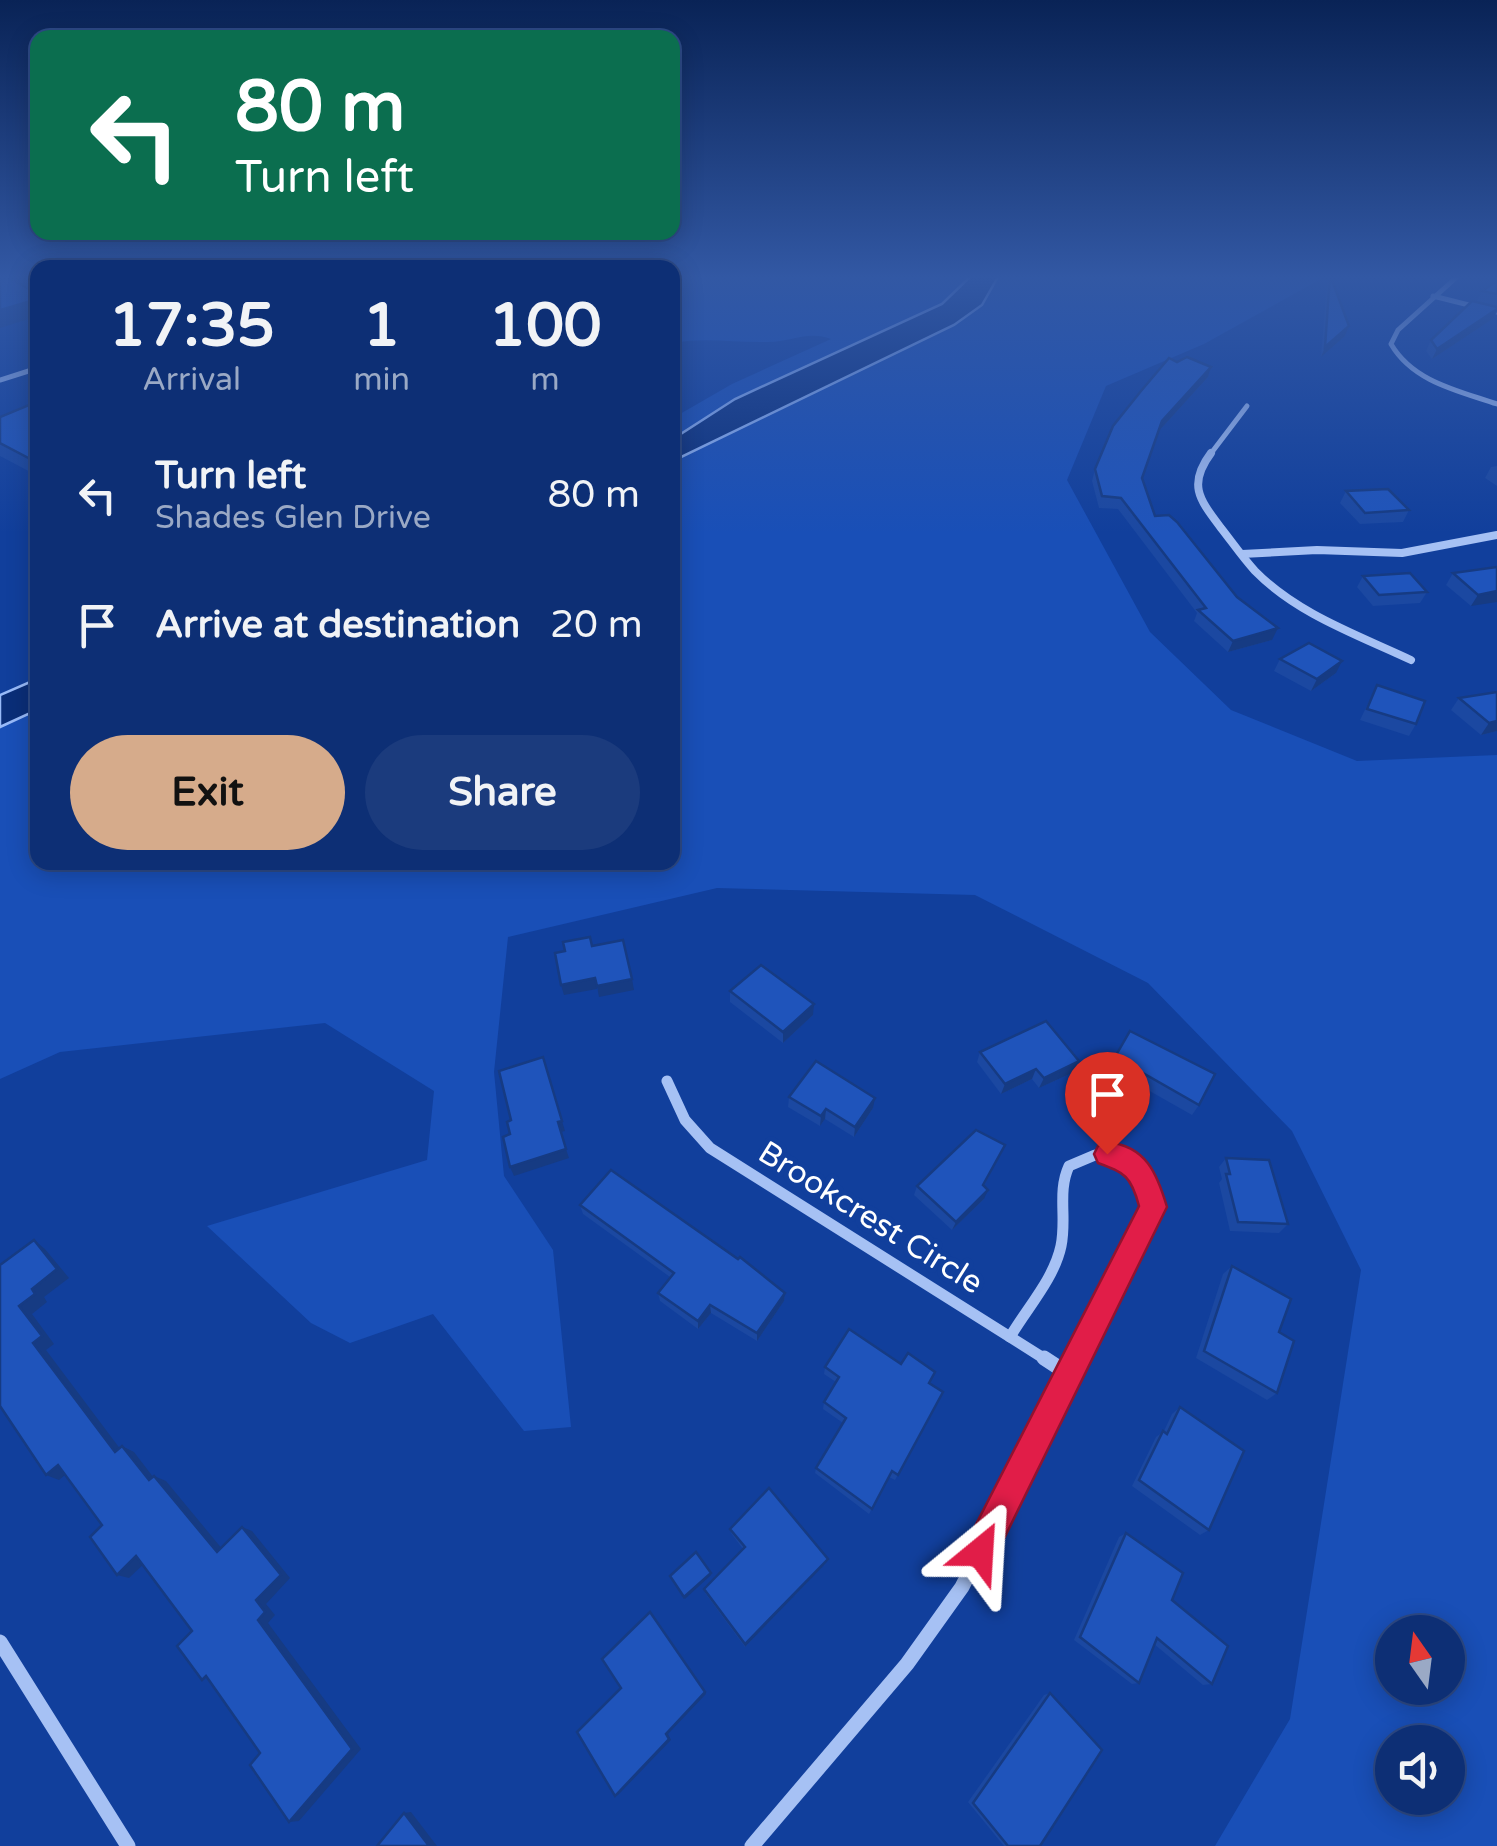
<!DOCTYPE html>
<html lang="en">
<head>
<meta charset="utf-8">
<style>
  body { margin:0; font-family:"Varela Round",sans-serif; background:#1b3b7d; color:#f1f3f6; height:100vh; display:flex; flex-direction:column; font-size:38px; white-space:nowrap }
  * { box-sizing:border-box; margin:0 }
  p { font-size:32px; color:#9aa9c5 }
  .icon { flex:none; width:55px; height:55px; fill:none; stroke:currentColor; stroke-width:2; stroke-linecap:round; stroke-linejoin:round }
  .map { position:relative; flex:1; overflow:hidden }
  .panel { position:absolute; left:30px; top:260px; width:650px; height:610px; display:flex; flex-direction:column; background:#0d2f75; border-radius:20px; box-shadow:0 5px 25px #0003,0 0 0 2px #2d4a87 }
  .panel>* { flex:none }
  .banner { position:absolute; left:30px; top:30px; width:650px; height:210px; border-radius:20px; box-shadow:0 5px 25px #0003,0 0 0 2px #2d4a87; background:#0b6e4f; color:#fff; overflow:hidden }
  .needle { width:65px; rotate:346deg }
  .tools { position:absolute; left:1375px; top:1615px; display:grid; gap:20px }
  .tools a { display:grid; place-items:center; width:90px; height:90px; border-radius:50%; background:#0d2f75; box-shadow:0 5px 25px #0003,0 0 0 2px #2d4a87; font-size:50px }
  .pin { position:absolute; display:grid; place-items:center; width:85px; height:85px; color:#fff; margin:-102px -42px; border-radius:50% 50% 50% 0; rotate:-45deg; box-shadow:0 0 10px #0007 }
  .pin .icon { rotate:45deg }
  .me { position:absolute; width:110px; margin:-55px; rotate:27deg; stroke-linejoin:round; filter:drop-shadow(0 0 8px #0008) }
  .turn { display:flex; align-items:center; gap:35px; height:210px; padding:0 40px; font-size:45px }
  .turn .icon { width:130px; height:130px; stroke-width:2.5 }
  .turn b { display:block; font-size:70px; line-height:85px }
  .eta { display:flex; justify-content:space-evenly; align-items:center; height:170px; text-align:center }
  .eta b { font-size:60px; font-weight:700; line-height:70px }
  .button { display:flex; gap:20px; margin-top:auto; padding:20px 40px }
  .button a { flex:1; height:115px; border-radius:60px; background:#d6ab8b; color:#111; font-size:40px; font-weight:700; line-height:115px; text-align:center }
  .button a+a { background:#1b3b7d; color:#f1f3f6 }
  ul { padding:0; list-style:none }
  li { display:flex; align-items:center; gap:30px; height:130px; padding:0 40px }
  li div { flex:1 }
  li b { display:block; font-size:38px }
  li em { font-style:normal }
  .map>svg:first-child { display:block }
</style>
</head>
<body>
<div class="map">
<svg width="1497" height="1846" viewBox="0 0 1497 1846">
  <rect width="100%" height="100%" fill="#113f9c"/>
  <!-- green -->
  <g fill="#194fb7" fill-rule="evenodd">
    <path d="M 673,275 L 972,275 L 942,304 L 735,399 L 673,439 L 673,418 L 732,384 L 831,339 C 808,330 791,342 768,342 C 735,343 706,337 673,343 Z"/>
    <path d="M 999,275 L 1328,275 L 1204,344 L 1106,386 L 1067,480 L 1150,632 L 1231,710 L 1357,761 L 1497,755 L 1497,1846 L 1215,1846 L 1290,1719 L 1361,1270 L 1292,1131 L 1148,983 L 975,895 L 717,888 L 508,937 L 494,1072 L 504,1176 L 553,1250 L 571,1427 L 524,1431 L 433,1314 L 350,1343 L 311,1323 L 207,1226 L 427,1160 L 434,1091 L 325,1023 L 60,1052 L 0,1079 L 0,727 L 37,710 L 38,862 L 672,862 L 673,461 L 982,305 ZM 1392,1632 L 1448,1632 L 1448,1688 L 1392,1688 ZM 1392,1742 L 1448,1742 L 1448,1798 L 1392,1798 Z"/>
  </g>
  <!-- water -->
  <g fill="#0a2e78" stroke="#98baf8" stroke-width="2.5">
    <path d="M 972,275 L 999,275 L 982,305 L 954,325 L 673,461 L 673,439 L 735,399 L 942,304 Z"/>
    <path d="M 37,679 L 37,710 L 0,727 L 0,695 Z"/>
  </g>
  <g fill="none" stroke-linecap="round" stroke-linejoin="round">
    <!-- street-far3 -->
    <g stroke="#a6c1f4" stroke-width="5">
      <path d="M 1459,275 L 1398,330 L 1391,344 C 1413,382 1459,391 1497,404"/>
      <path d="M 1433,296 L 1497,312"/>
      <path d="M 0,380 L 38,368"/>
      <path d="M 1209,456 L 1247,406"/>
    </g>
    <!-- street-far2 -->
    <g stroke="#a6c1f4" stroke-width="8">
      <path d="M 1211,453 C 1187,485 1200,500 1221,528 C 1232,542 1243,558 1255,571 C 1297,614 1358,635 1411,660"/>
      <path d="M 1242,554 L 1317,550 L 1402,553 L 1497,535"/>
    </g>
    <!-- street-far1 -->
    <g stroke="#a6c1f4" stroke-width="11">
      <path d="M 667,1081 L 685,1120 L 710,1148 L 1048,1361"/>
      <path d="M 1010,1337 C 1027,1308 1054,1279 1061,1246 C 1067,1218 1057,1192 1069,1166 L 1095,1155 L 1122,1156 L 1145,1177 L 1153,1207 L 1076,1361"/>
    </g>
    <!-- street -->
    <g stroke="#a6c1f4" stroke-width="15">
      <path d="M 1044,1358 L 1070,1375"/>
      <path d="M 0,1642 L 128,1846"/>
      <path d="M 752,1846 L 907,1664 L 962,1587 L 1077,1358"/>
    </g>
  </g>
  <!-- wall -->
  <g fill="#1b48a1">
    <path d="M 1330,275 L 1349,326 L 1345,336 L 1321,357 L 1327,283 Z"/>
    <path d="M 1497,281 L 1497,306 L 1477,301 L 1482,291 Z"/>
    <path d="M 1497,307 L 1497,312 L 1494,318 L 1432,359 L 1426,351 L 1431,340 Z"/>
    <path d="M 1177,362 L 1211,367 L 1208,377 L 1158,432 L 1142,478 L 1155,516 L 1272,640 L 1228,652 L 1194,621 L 1197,613 L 1118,509 L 1099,508 L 1092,481 L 1095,469 Z"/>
    <path d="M 38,403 L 38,476 L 0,456 L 0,417 Z"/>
    <path d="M 1497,466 L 1497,486 L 1485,478 L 1491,467 Z"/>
    <path d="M 1346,491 L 1409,510 L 1403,522 L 1360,524 L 1340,503 Z"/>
    <path d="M 1497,567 L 1471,606 L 1446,585 L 1453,573 Z"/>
    <path d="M 1363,576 L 1427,592 L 1420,603 L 1373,606 L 1357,587 Z"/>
    <path d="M 1280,659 L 1336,673 L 1311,691 L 1274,671 Z"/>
    <path d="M 1377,685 L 1416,724 L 1409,736 L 1360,720 Z"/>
    <path d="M 1497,692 L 1497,731 L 1481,735 L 1451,710 L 1459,698 Z"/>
    <path d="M 730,991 L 813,1015 L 783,1043 L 730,1002 Z"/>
    <path d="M 1130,1031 L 1199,1105 L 1192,1115 L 1109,1068 Z"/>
    <path d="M 980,1052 L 1074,1072 L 1039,1088 L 1032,1079 L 1001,1094 L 977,1062 Z"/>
    <path d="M 789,1097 L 873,1108 L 854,1137 L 825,1119 L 820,1126 L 788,1107 Z"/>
    <path d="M 1005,1145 L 984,1186 L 984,1199 L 952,1230 L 914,1195 L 917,1186 Z"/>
    <path d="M 1226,1158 L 1288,1224 L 1279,1233 L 1230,1231 L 1219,1183 L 1222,1179 L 1219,1167 Z"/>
    <path d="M 580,1205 L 785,1293 L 784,1301 L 757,1341 L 711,1313 L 698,1329 L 660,1301 L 658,1293 L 670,1277 L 583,1214 Z"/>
    <path d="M 1232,1266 L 1279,1332 L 1277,1393 L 1267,1400 L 1196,1358 L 1223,1274 Z"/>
    <path d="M 825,1367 L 930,1383 L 943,1392 L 895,1480 L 889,1477 L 869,1514 L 815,1473 L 816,1468 L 843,1423 L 823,1409 L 824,1402 L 836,1382 L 824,1374 Z"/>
    <path d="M 1180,1407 L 1209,1530 L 1200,1535 L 1132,1486 L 1156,1437 L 1164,1431 L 1172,1414 Z"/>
    <path d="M 730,1529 L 828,1559 L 826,1563 L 745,1647 L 705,1593 L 704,1589 L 743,1549 L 731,1533 Z"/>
    <path d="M 1126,1533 L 1172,1600 L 1212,1684 L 1203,1685 L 1154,1644 L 1139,1683 L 1132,1684 L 1074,1640 L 1119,1537 Z"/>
    <path d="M 1050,1693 L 1040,1846 L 1004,1846 L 968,1802 L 1044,1695 Z"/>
  </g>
  <!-- shaded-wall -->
  <g fill="#163b83">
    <path d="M 38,299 L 38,316 L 0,328 L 0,310 Z"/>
    <path d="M 1497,309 L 1494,318 L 1432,359 L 1437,349 Z"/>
    <path d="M 1349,326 L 1345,336 L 1321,357 L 1325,347 Z"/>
    <path d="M 1211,367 L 1208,377 L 1158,432 L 1162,421 Z"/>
    <path d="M 1497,591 L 1497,602 L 1471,606 L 1478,595 Z"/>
    <path d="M 1278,628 L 1272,640 L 1228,652 L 1233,641 Z"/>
    <path d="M 1342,661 L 1336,673 L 1311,691 L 1317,679 Z"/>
    <path d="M 1497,721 L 1497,731 L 1481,735 L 1489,723 Z"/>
    <path d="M 595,978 L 597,989 L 564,995 L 561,985 Z"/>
    <path d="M 632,979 L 634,990 L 599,997 L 597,986 Z"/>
    <path d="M 814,1004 L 813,1015 L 783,1043 L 783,1032 Z"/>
    <path d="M 1079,1061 L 1074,1072 L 1039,1088 L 1044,1078 Z"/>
    <path d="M 1036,1069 L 1032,1079 L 1001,1094 L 1005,1084 Z"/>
    <path d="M 875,1098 L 873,1108 L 854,1137 L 855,1127 Z"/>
    <path d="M 826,1109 L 825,1119 L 820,1126 L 821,1116 Z"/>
    <path d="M 562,1121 L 565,1131 L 561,1132 L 558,1122 Z"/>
    <path d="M 566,1149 L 569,1158 L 514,1176 L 510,1167 Z"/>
    <path d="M 988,1190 L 984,1199 L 952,1230 L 956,1222 Z"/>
    <path d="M 34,1240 L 45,1249 L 69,1278 L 44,1297 L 47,1302 L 32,1314 L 54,1344 L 46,1350 L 127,1458 L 115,1452 L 33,1343 L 19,1306 L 32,1289 Z"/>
    <path d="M 785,1293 L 784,1301 L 757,1341 L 757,1333 Z"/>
    <path d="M 710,1305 L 711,1313 L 698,1329 L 698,1321 Z"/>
    <path d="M 122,1446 L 134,1452 L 160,1486 L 149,1480 Z"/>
    <path d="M 58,1465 L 71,1470 L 59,1480 L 46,1475 Z"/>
    <path d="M 154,1476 L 166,1481 L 228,1556 L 217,1552 Z"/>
    <path d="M 242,1527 L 252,1531 L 290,1578 L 266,1604 L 275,1615 L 268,1623 L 361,1749 L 299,1821 L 289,1822 L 258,1620 L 256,1600 Z"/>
    <path d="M 136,1556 L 148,1560 L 129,1578 L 117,1575 Z"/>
    <path d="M 828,1559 L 826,1563 L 745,1647 L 745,1644 Z"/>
    <path d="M 711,1573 L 711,1575 L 685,1599 L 684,1597 Z"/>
    <path d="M 705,1692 L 706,1694 L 668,1734 L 671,1740 L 618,1795 L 615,1796 L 666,1734 Z"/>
    <path d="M 411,1812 L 437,1846 L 429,1846 L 404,1813 Z"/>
  </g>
  <!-- building -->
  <g fill="#1f54bb" stroke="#163b83" stroke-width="2.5">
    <path d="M 1330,275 L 1349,326 L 1325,347 Z"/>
    <path d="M 8,277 L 38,294 L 38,299 L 0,310 L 0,279 Z"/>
    <path d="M 1497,281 L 1497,294 L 1482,291 Z"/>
    <path d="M 1472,301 L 1497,307 L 1497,309 L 1437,349 L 1431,340 Z"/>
    <path d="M 1187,357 L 1211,367 L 1162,421 L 1142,478 L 1155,516 L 1169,515 L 1177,522 L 1237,597 L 1278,628 L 1233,641 L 1198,610 L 1206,608 L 1121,498 L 1102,496 L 1095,469 L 1113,426 L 1141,391 L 1169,358 L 1177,362 Z"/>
    <path d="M 36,402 L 38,403 L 38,463 L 0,443 L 0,417 Z"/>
    <path d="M 1388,489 L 1409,510 L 1365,513 L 1346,491 Z"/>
    <path d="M 1497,567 L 1497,591 L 1478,595 L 1453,573 Z"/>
    <path d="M 1410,573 L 1427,592 L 1379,595 L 1363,576 Z"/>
    <path d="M 1309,643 L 1342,661 L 1317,679 L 1280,659 Z"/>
    <path d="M 1377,685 L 1425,701 L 1416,724 L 1367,709 Z"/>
    <path d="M 1497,692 L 1497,721 L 1489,723 L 1459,698 Z"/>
    <path d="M 590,937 L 592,946 L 623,940 L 632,979 L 597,986 L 595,978 L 561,985 L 555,953 L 565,951 L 563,942 Z"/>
    <path d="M 761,965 L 814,1004 L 783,1032 L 730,991 Z"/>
    <path d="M 1046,1021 L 1079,1061 L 1044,1078 L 1036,1069 L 1005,1084 L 980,1052 Z"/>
    <path d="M 1130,1031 L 1215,1074 L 1199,1105 L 1115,1057 Z"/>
    <path d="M 543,1057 L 562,1121 L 558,1122 L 566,1149 L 510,1167 L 503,1137 L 510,1134 L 507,1122 L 511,1120 L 499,1071 Z"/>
    <path d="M 816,1061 L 875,1098 L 855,1127 L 826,1109 L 821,1116 L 789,1097 Z"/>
    <path d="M 976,1130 L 1005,1145 L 983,1185 L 988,1190 L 956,1222 L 917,1186 Z"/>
    <path d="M 1226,1158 L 1269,1160 L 1288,1224 L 1238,1222 L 1226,1174 L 1230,1174 Z"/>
    <path d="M 611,1170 L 738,1259 L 740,1257 L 785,1293 L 757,1333 L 710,1305 L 698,1321 L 658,1293 L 674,1273 L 580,1205 Z"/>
    <path d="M 34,1240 L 57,1269 L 32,1289 L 35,1294 L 19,1306 L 42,1336 L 33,1343 L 115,1452 L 122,1446 L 149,1480 L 154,1476 L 217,1552 L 242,1527 L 281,1575 L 256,1600 L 265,1612 L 258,1620 L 352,1749 L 289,1822 L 250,1765 L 260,1753 L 206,1676 L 202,1680 L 177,1646 L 192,1631 L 136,1556 L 117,1575 L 90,1537 L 102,1525 L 58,1465 L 46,1475 L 0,1406 L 0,1265 Z"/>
    <path d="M 1232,1266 L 1291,1299 L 1279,1332 L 1294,1341 L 1277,1393 L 1204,1351 Z"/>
    <path d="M 849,1329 L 901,1364 L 908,1353 L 935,1372 L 929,1383 L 943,1392 L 898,1475 L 892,1471 L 872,1509 L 816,1468 L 846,1418 L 824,1402 L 839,1377 L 825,1367 Z"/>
    <path d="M 1180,1407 L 1244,1451 L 1209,1530 L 1139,1480 L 1163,1431 L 1167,1434 Z"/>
    <path d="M 769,1488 L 828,1559 L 745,1644 L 704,1589 L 745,1547 L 730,1529 Z"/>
    <path d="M 1126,1533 L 1183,1573 L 1172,1600 L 1228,1646 L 1212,1684 L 1157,1638 L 1139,1683 L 1080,1637 Z"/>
    <path d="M 696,1552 L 711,1573 L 684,1597 L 670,1576 Z"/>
    <path d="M 650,1612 L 705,1692 L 666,1734 L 669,1739 L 615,1796 L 577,1732 L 621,1688 L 602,1659 Z"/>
    <path d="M 1050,1693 L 1102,1750 L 1040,1846 L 1008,1846 L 973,1803 Z"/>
    <path d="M 404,1813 L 429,1846 L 377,1846 Z"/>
  </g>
  <!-- sky -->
  <linearGradient id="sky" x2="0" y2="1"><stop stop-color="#092356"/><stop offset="0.52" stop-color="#3258a4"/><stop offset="1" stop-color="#3258a4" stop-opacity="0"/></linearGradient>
  <rect width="1497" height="533" fill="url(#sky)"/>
  <!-- route -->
  <path fill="#e11d48" stroke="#92132f" stroke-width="2.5" d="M 1107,1142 C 1146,1146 1157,1173 1167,1207 L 992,1563 L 980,1568 L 968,1563 L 963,1552 L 968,1540 L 1139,1206 C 1131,1176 1125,1173 1098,1163 L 1094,1154 L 1098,1146 Z"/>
  <g text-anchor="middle" stroke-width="10" stroke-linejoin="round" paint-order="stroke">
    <!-- near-street labels -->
    <g font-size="32" fill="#fff" stroke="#113f9c">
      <text transform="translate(871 1217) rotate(32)" y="11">Brookcrest Circle</text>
    </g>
  </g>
</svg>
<div class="tools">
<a><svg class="needle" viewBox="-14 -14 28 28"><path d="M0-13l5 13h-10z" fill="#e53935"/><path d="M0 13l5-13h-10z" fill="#9aa9c5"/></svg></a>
<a><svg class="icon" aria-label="sound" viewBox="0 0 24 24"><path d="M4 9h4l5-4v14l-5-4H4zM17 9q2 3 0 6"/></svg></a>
</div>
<div class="pin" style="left:1107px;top:1154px;background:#d93025"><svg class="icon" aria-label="arrive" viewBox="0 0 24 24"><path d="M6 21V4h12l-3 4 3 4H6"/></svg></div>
<svg class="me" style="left:980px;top:1552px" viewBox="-20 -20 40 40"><path d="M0-17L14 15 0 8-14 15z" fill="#e11d48" stroke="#fff" stroke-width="4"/></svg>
<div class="banner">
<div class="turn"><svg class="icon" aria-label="left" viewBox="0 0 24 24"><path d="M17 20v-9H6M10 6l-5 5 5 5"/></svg><div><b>80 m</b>Turn left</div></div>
</div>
<section class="panel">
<div class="eta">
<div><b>17:35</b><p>Arrival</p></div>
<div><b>1</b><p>min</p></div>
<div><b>100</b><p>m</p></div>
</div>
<ul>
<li><svg class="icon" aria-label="left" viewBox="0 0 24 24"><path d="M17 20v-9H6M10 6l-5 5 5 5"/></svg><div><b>Turn left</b><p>Shades Glen Drive</p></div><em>80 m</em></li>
<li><svg class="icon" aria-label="arrive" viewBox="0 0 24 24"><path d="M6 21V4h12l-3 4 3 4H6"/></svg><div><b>Arrive at destination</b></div><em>20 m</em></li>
</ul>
<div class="button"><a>Exit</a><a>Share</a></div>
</section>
</div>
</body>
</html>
